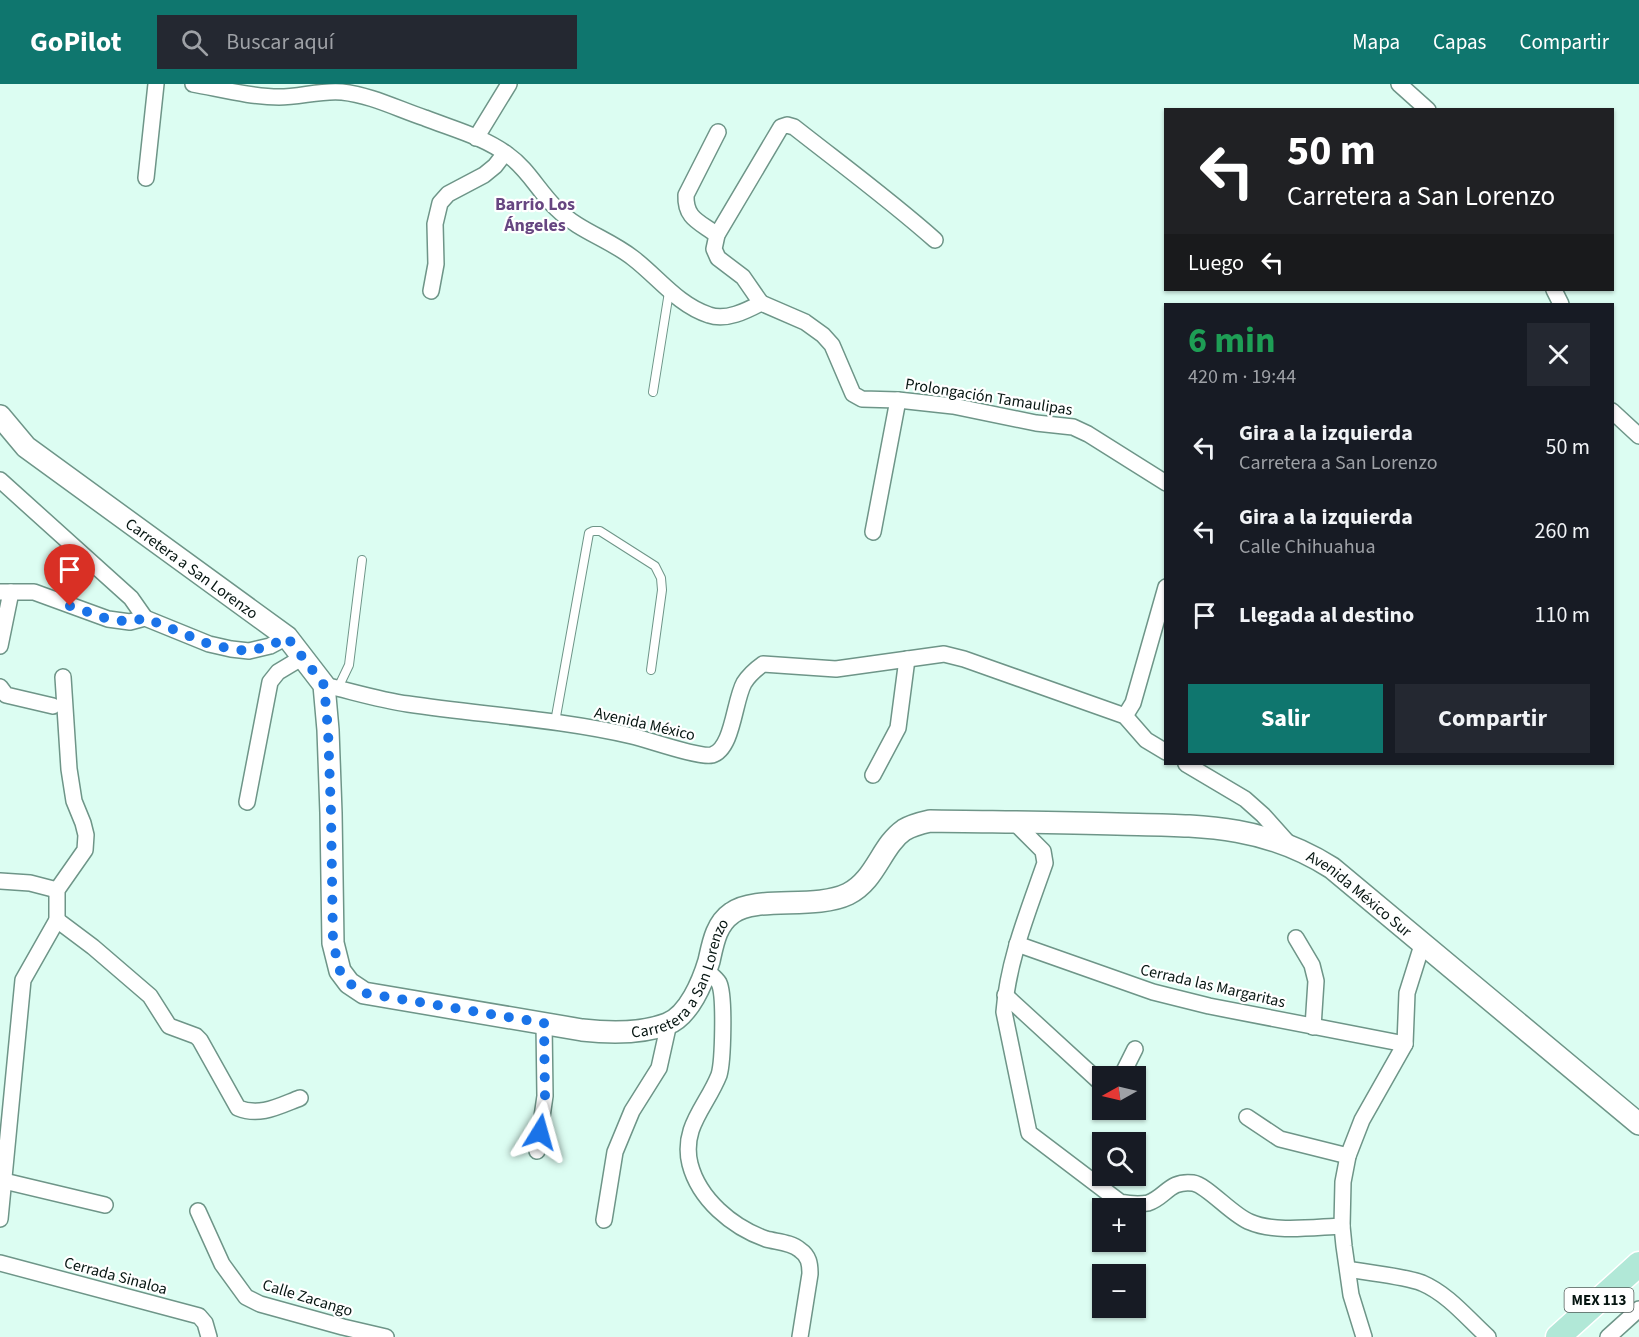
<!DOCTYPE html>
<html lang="es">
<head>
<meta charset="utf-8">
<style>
  body { margin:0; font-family:"Source Sans 3",sans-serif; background:#242831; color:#f1f3f6; height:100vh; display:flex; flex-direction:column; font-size:22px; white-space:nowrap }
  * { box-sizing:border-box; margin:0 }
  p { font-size:20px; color:#9ea1a6 }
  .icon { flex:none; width:33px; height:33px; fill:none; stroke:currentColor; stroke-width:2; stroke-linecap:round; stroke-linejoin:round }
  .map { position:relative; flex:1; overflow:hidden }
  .sheet { position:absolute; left:1164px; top:219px; width:450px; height:462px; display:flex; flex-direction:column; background:#171b24; border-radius:0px; box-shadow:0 2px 4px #0004 }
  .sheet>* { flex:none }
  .top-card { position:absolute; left:1164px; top:24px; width:450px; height:183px; border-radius:0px; box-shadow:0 2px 4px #0004; background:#202124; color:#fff; overflow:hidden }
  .needle { width:39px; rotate:262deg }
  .buttons { position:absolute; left:1092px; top:982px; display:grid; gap:12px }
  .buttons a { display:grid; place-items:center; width:54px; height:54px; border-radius:0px; background:#171b24; box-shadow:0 2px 4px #0004; font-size:30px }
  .pin { position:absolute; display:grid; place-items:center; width:51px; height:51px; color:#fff; margin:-62px -26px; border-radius:50% 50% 50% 0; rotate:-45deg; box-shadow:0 0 6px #0007 }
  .pin .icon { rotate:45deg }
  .me { position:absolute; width:66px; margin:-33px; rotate:8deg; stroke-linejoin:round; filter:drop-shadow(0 0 4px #0008) }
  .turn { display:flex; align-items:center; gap:21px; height:126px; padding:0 24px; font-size:27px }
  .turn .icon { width:78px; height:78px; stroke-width:2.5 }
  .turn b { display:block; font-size:42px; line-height:51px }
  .then { display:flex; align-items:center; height:57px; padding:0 24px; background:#0003; gap:12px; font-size:22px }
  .round { display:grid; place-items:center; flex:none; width:63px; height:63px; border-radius:0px; background:#242831 }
  .overview { display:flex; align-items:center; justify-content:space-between; height:102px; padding:0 24px }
  h1 { font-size:36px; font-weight:700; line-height:45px; color:#1e9e55 }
  .primary-button { display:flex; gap:12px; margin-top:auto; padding:12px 24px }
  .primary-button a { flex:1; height:69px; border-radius:0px; background:#0f766e; color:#fff; font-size:24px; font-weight:700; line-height:69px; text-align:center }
  .primary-button a+a { background:#242831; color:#f1f3f6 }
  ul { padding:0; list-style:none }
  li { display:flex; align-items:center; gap:18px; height:84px; padding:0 24px }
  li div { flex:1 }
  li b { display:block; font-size:22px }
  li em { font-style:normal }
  header { display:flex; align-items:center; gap:36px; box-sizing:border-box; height:84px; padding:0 30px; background:#0f766e; color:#fff }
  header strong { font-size:28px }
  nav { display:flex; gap:33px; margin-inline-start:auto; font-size:21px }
  .search { width:420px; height:54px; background:#242831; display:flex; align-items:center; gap:15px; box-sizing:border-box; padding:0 21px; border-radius:0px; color:#9ea1a6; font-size:22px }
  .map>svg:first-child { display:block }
</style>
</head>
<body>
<header>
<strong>GoPilot</strong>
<div class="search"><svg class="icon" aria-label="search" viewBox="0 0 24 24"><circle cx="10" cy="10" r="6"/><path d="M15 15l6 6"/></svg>Buscar aquí</div>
<nav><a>Mapa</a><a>Capas</a><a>Compartir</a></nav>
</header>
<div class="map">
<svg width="1639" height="1253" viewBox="0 0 1639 1253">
  <rect width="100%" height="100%" fill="#dcfdf2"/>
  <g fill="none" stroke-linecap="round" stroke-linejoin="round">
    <!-- lane casing -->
    <g stroke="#6e9588" stroke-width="10">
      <g id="lane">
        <path d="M 653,308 L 669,208"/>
        <path d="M 338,604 L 349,581 L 362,476"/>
        <path d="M 555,638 L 589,449 L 593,447 L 600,447 L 655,482 L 661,494 L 662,506 L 651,586"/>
      </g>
    </g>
    <!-- street casing -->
    <g stroke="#6e9588" stroke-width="18">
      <g id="street">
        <path d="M 193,0 C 221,5 251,13 279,13 C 300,13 321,6 342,8 C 371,11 398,25 425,34 C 453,45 484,53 508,71 C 528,85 539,108 557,125 C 579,147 609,155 633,174 C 658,193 678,221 709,231 C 726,237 746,227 761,219 L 805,238 L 823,251 L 832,261 L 853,310 L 862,315 L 898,316 L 953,322 L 1036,339 L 1073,343 L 1088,350 L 1166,399"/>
        <path d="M 1399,0 L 1428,26"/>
        <path d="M 476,54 L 509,0"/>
        <path d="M 146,94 L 156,0"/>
        <path d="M 717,151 C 700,138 685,135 686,111 L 718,48"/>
        <path d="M 1554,206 L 1561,220"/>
        <path d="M 431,207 L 436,180 L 435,140 L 440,119 L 448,110 L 484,91 L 495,82 L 505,69"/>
        <path d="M 761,219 L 743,193 L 718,174 L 714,165 L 717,151 L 781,43 L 787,41 L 794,43 C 841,80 890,116 935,156"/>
        <path d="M 1612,327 L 1639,352"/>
        <path d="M 0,396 L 131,514 L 145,534"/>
        <path d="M 873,448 L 898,316"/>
        <path d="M 0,508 L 34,508 L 108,535 L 130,538 L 145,534 L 209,560 L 231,565 L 249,567 L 270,562 L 287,553"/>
        <path d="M 0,562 L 11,508"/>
        <path d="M 324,601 C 351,607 379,616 408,620 C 482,631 559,635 632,652 C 649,656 699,674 712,671 C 733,665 734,617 744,599 C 749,591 756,585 763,580 L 836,585 L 944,570 L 964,575 L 1125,632 L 1146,656 L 1166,668"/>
        <path d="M 0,603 L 6,611 L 53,622"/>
        <path d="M 1125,632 L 1133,619 L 1166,503"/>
        <path d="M 1186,680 L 1245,715 L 1263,731 L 1289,760"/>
        <path d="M 873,691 L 898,644 L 907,575"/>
        <path d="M 247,718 L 270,598 L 278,588 L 303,573"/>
        <path d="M 1014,738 L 1043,767 L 1045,779 C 1028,828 1008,876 1004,928 L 1029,1049 L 1120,1118 C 1130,1120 1138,1121 1148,1119 C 1166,1113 1169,1096 1193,1099 C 1207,1101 1233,1132 1250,1138 C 1275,1149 1315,1143 1342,1142"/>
        <path d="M 0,797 L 30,799 L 57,806"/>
        <path d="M 57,836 L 93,863 L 150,912 L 169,942 L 196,952 L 200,956 L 238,1024 C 260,1033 279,1022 300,1014"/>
        <path d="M 1296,854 L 1312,881 L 1316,897 L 1313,943"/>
        <path d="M 1017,860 L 1153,908 L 1209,922 L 1405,960"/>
        <path d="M 706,886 C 710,890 716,894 719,899 C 725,911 723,978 719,991 C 707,1022 681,1043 690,1080 C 699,1115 732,1143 766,1155 C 777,1158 791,1158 800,1166 C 809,1172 810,1180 810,1190 L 800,1253"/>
        <path d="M 1005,911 L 1102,1000"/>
        <path d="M 1121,993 L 1135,965"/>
        <path d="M 1247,1033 L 1280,1055 L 1348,1072"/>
        <path d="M 537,1067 L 545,1012 L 544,939"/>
        <path d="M 0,1096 L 105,1121"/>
        <path d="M 198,1127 L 222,1180 L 246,1213 L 260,1220 L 343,1243 L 386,1253"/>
        <path d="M 0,1135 L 23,896 L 57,836 L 57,806 L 85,766 L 86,751 L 83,739 L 74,717 L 69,685 L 63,593"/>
        <path d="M 604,1136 L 615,1068 L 632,1027 L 659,984 L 669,939"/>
        <path d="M 0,1179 L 199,1232 L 205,1239 L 209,1253"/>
        <path d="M 1348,1185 C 1368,1189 1404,1192 1422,1199 C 1448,1210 1468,1235 1488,1253"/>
        <path d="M 1364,1253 L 1351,1211 L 1344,1162 L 1342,1142 L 1343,1098 L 1348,1072 L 1362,1036 L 1405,960 L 1407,909 L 1423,858"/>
        <path d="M 1608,1253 L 1639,1225"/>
      </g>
    </g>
    <!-- secondary casing -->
    <g stroke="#6e9588" stroke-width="24">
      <g id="secondary">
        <path id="s1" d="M 0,332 L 26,363 L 287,553 L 324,601 L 328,646 L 331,729 L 333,859 L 340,887 L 349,899 L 364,909 L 582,946 C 609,949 641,950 667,940 C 689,932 703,897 709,877 C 713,859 716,840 732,829 C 756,811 815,826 848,810 C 876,796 881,762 904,746 C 912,741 921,739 930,737 C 992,738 1055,738 1117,740 C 1198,742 1261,739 1332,784 L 1639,1040"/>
      </g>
    </g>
    <!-- primary casing -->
    <g stroke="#fff" stroke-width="27">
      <path id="primary" d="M 1558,1253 L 1639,1180"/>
    </g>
    <!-- lane -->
    <use href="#lane" stroke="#fff" stroke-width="8"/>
    <!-- street -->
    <use href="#street" stroke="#fff" stroke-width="15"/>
    <!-- secondary -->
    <use href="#secondary" stroke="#fff" stroke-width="21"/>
    <!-- primary -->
    <use href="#primary" stroke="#b1e8d7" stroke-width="24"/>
  </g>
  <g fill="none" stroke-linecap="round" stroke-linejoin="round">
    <!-- route -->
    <path stroke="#1a73e8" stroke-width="10" stroke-dasharray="0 18" d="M 70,522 L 108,535 L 130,538 L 145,534 L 209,560 L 231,565 L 249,567 L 270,562 L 287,553 L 324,601 L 328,646 L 331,729 L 333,859 L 340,887 L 349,899 L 364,909 L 544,939 L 545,1012 L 540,1048"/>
  </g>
  <g text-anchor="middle" stroke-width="4.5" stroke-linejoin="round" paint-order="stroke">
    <!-- shield labels -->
    <rect fill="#fff" stroke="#515c59" stroke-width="1.5" x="1564.5" y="1204" width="69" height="24" rx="4.5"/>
    <g font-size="15" font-weight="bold" fill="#071612">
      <text x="1599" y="1221">MEX 113</text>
    </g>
    <!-- street labels -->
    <g font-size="16" fill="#071612" stroke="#fff">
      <text transform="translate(989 312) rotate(9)" y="6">Prolongación Tamaulipas</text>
      <text dy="6" stroke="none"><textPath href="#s1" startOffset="246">Carretera a San Lorenzo</textPath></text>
      <text transform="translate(645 639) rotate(13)" y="6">Avenida México</text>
      <text dy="6" stroke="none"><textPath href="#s1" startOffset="1863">Avenida México Sur</textPath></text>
      <text dy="6" stroke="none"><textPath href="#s1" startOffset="1094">Carretera a San Lorenzo</textPath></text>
      <text transform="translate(1213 901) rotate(13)" y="6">Cerrada las Margaritas</text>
      <text transform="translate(116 1191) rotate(15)" y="6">Cerrada Sinaloa</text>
      <text transform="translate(308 1213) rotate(17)" y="6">Calle Zacango</text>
    </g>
    <!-- neighbourhood labels -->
    <g font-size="18" font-weight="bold" fill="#674681" stroke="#fff">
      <text x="535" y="126">Barrio Los<tspan x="535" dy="21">Ángeles</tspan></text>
    </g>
  </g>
</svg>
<div class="buttons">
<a><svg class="needle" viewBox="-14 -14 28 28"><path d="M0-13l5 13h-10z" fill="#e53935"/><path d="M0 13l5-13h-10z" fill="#9ea1a6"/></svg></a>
<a><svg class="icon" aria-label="search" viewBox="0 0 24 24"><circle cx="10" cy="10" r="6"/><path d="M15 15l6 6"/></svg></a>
<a>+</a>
<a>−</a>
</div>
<div class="pin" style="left:70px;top:522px;background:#d93025"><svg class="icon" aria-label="arrive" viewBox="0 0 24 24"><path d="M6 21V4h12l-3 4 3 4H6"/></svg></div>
<svg class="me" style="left:540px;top:1048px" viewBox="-20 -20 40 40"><path d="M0-17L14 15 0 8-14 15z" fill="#1a73e8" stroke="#fff" stroke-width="4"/></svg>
<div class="top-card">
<div class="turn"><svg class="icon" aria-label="left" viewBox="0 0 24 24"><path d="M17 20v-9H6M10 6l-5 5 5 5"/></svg><div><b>50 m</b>Carretera a San Lorenzo</div></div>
<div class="then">Luego<svg class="icon" aria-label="left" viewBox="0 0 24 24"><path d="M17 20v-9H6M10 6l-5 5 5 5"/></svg></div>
</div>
<section class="sheet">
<div class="overview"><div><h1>6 min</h1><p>420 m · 19:44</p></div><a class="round"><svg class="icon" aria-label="close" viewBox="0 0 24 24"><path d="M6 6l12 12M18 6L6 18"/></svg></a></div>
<ul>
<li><svg class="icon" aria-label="left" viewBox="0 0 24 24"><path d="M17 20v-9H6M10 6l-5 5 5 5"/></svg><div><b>Gira a la izquierda</b><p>Carretera a San Lorenzo</p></div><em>50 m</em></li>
<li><svg class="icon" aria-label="left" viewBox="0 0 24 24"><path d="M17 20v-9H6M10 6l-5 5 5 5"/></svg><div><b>Gira a la izquierda</b><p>Calle Chihuahua</p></div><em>260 m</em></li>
<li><svg class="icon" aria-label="arrive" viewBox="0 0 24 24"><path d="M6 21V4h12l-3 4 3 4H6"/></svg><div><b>Llegada al destino</b></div><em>110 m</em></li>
</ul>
<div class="primary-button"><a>Salir</a><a>Compartir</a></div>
</section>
</div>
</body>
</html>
